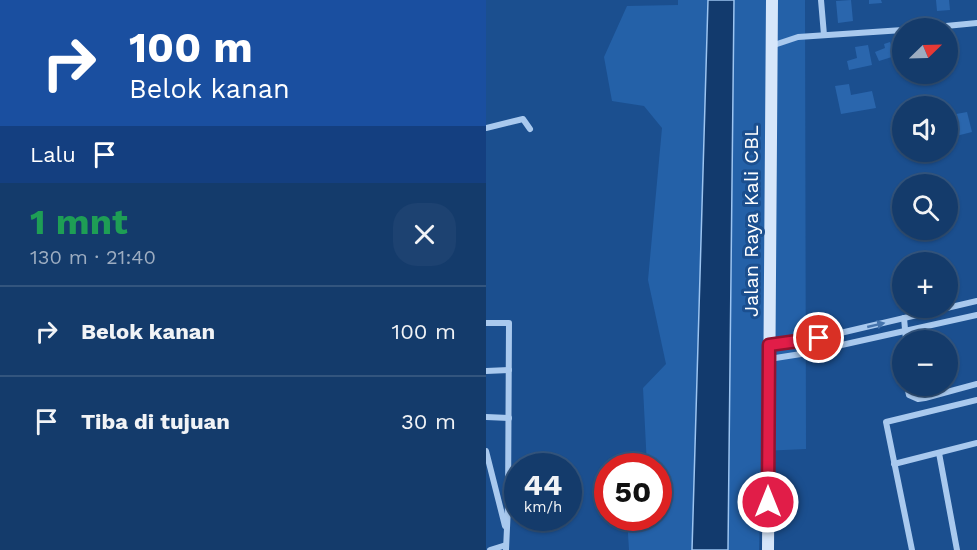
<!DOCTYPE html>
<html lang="id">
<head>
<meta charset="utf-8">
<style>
  body { margin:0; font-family:"Work Sans",sans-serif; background:#1d4271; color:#f1f3f6; height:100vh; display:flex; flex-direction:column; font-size:22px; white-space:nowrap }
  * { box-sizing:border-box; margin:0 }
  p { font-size:20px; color:#9dadc1 }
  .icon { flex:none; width:33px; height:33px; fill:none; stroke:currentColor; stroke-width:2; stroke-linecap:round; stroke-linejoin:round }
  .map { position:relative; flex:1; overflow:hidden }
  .panel { display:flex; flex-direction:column; background:#143b6b; width:486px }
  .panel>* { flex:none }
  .banner { background:#1a4fa0; color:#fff; overflow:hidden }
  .needle { width:39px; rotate:67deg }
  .controls { position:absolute; left:406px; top:18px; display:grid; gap:12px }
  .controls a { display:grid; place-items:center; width:66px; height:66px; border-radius:50%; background:#143b6b; box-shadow:0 2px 4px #0004,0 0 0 2px #33557e; font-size:30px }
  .speed { position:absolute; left:18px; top:453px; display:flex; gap:12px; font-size:30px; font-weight:700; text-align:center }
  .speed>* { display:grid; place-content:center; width:78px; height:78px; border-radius:50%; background:#143b6b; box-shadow:0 2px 4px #0004,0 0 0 2px #33557e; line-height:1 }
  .speed small { font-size:15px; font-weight:400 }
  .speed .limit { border:9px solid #d22; background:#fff; color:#111 }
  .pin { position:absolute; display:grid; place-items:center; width:51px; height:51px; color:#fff; margin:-26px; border:3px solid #fff; border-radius:50%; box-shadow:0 2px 6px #0007 }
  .me { position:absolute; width:66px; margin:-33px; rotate:0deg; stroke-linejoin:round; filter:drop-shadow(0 0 4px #0008) }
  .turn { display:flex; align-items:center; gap:21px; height:126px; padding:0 30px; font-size:27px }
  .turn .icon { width:78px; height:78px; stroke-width:2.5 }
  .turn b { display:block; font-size:42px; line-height:51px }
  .then { display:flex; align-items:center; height:57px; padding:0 30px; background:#0003; gap:12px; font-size:22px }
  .round { display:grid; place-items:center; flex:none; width:63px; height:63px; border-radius:24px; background:#1d4271 }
  .headline { display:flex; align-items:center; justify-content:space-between; height:102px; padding:0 30px }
  h1 { font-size:36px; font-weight:700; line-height:45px; color:#1e9e55 }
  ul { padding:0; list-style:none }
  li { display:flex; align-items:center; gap:18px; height:90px; padding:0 30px; border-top:2px solid #33557e }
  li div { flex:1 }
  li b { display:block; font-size:22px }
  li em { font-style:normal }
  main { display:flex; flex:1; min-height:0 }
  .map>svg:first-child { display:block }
</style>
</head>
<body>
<main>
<section class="panel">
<div class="banner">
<div class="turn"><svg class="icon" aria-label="right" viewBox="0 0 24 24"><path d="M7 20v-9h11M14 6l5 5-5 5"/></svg><div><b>100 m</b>Belok kanan</div></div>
<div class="then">Lalu<svg class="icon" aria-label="arrive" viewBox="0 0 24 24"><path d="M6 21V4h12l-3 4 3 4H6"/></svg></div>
</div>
<div class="headline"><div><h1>1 mnt</h1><p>130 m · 21:40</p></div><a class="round"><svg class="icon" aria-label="close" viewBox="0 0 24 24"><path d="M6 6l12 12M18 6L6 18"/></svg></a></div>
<ul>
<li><svg class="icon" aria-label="right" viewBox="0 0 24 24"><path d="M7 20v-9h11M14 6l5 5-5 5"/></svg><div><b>Belok kanan</b></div><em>100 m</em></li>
<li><svg class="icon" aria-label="arrive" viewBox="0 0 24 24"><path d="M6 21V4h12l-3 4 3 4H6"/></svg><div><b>Tiba di tujuan</b></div><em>30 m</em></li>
</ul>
</section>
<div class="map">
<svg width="491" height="550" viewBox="0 0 491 550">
  <rect width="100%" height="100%" fill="#1b4f8f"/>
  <!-- green -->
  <g fill="#2461a8">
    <path d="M 192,0 L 222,0 L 206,550 L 143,550 L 141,518 L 172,518 L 172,466 L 161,466 L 157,388 L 180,364 L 162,280 L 176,128 L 158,106 L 126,101 L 118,57 L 141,6 L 192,5 Z"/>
    <path d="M 248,0 L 319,0 L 320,449 L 276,451 L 273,550 L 242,550 Z"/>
  </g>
  <!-- water -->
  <path fill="#123a6d" stroke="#9cc4f0" stroke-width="1.5" d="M 222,0 L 248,0 L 242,550 L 206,550 Z"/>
  <!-- building -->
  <g fill="#2a66ad">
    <path d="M 365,0 L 367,21 L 352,23 L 350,1 Z"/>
    <path d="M 383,0 L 395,0 L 396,3 L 383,4 Z"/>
    <path d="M 450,0 L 463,0 L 464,10 L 451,11 Z"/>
    <path d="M 404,42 L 409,56 L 393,61 L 389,52 L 399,48 L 398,44 Z"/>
    <path d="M 382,45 L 386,65 L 363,70 L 361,61 L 371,58 L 369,47 Z"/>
    <path d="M 363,84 L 365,95 L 386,91 L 390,108 L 355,114 L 349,86 Z"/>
    <path d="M 481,112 L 486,132 L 470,136 L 465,115 Z"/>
  </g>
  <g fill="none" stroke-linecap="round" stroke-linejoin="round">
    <!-- street -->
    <g stroke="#a9c9ee" stroke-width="6">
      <path d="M 335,0 L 338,35"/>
      <path d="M 439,28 L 491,23"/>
      <path d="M 285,46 L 312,37 L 417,30"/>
      <path d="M 0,128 L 37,119 L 44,129"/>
      <path d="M 418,318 L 420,340"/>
      <path d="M 0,323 L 23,323 L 22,506 L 20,550"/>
      <path d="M 283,345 L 333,338 L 491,301"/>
      <path d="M 283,359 L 315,354 L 491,315"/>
      <path d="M 0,371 L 23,370"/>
      <path d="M 421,386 L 423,395 L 432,399 L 439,398 L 491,384"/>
      <path d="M 0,417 L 23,418"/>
      <path d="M 0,451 L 19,526"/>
      <path d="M 453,453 L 471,550"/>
      <path d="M 408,464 L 491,443"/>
      <path d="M 4,550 L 20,545"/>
      <path d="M 426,550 L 400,422 L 491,400"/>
    </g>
    <!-- secondary -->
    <path stroke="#d6e6fa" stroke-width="12" d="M 282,550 L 286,0"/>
  </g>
  <!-- one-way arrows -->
  <defs><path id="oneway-solid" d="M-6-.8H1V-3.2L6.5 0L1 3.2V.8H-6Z" transform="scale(1.5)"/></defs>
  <use fill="#4674ac" href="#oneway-solid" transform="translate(390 325) rotate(-13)"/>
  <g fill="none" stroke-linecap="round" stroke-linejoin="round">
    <!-- route casing -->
    <g stroke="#92132f" stroke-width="15">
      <path id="route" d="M 282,502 L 283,345 L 333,338"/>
    </g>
    <!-- route -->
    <use href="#route" stroke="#e11d48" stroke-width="10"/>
  </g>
  <g text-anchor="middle" stroke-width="6" stroke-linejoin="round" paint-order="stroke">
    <!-- street labels -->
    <g font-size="20" fill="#fff" stroke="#1b4f8f">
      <text transform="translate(265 221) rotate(-90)" y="7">Jalan Raya Kali CBL</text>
    </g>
  </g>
</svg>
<div class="controls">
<a><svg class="needle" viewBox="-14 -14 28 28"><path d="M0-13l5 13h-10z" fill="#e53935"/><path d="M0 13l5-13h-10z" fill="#9dadc1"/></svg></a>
<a><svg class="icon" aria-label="sound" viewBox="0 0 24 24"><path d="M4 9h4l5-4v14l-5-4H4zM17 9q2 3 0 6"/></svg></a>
<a><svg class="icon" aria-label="search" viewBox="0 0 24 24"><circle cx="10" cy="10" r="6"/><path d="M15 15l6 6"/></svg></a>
<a>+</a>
<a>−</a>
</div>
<div class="speed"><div>44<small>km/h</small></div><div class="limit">50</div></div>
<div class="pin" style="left:333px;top:338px;background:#d93025"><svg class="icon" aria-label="arrive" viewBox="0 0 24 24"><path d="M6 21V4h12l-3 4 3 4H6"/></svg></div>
<svg class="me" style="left:282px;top:502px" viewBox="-20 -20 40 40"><circle r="17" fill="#e11d48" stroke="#fff" stroke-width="3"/><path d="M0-11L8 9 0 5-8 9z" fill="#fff"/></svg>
</div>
</main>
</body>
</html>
